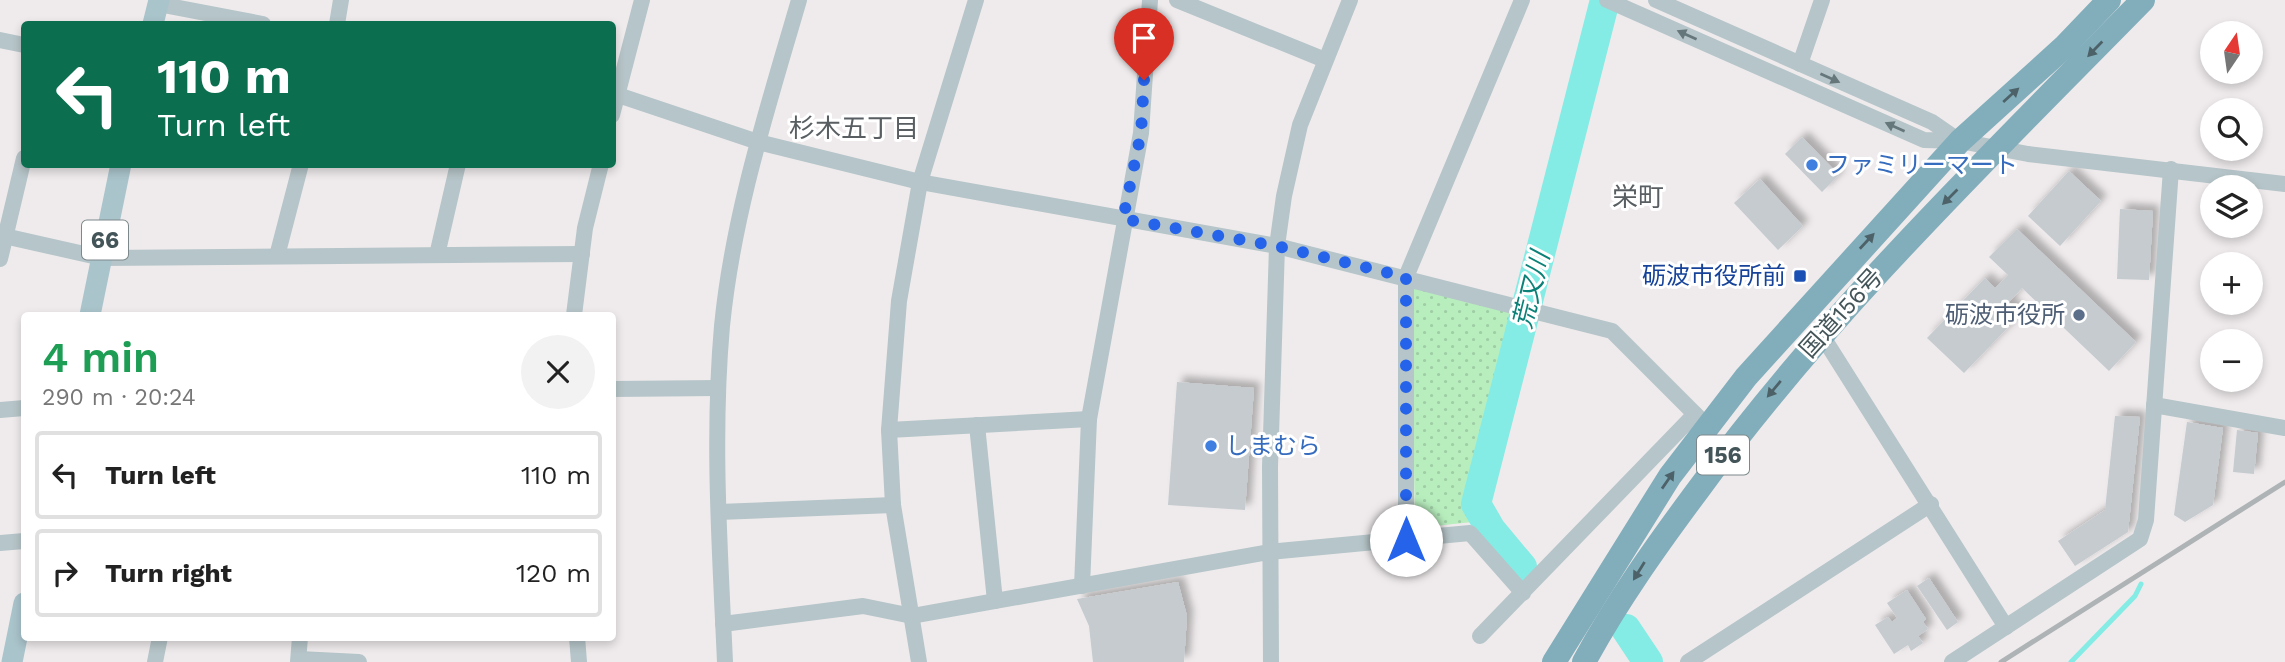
<!DOCTYPE html>
<html lang="en">
<head>
<meta charset="utf-8">
<style>
  body { margin:0; font-family:"Work Sans","Noto Sans JP",sans-serif; background:#f2f2f2; color:#222; height:100vh; display:flex; flex-direction:column; font-size:26px; white-space:nowrap }
  * { box-sizing:border-box; margin:0 }
  p { font-size:23px; color:#767676 }
  .icon { flex:none; width:38px; height:38px; fill:none; stroke:currentColor; stroke-width:2; stroke-linecap:round; stroke-linejoin:round }
  .map { position:relative; flex:1; overflow:hidden }
  .panel { position:absolute; left:21px; top:312px; width:595px; height:329px; display:flex; flex-direction:column; background:#fff; border-radius:7px; box-shadow:0 4px 10px #0003 }
  .panel>* { flex:none }
  .hud { position:absolute; left:21px; top:21px; width:595px; height:147px; border-radius:7px; box-shadow:0 4px 10px #0003; background:#0b6e4f; color:#fff; overflow:hidden }
  .needle { width:46px; rotate:13deg }
  .controls { position:absolute; left:2200px; top:21px; display:grid; gap:14px }
  .controls a { display:grid; place-items:center; width:63px; height:63px; border-radius:50%; background:#fff; box-shadow:0 4px 10px #0003; font-size:35px }
  .pin { position:absolute; display:grid; place-items:center; width:60px; height:60px; color:#fff; margin:-72px -30px; border-radius:50% 50% 50% 0; rotate:-45deg; box-shadow:0 0 7px #0007 }
  .pin .icon { rotate:45deg }
  .me { position:absolute; width:77px; margin:-38px; rotate:0deg; stroke-linejoin:round; filter:drop-shadow(0 0 5px #0008) }
  .turn { display:flex; align-items:center; gap:24px; height:147px; padding:0 21px; font-size:32px }
  .turn .icon { width:91px; height:91px; stroke-width:2.5 }
  .turn b { display:block; font-size:49px; line-height:60px }
  .round { display:grid; place-items:center; flex:none; width:74px; height:74px; border-radius:37px; background:#f2f2f2 }
  .head { display:flex; align-items:center; justify-content:space-between; height:119px; padding:0 21px }
  h1 { font-size:42px; font-weight:600; line-height:52px; color:#1e9e55 }
  ul { padding:0; list-style:none }
  li { display:flex; align-items:center; gap:21px; height:88px; margin:0 14px 10px; padding:0 7px; border:4px solid #e0e0e0; border-radius:7px }
  li div { flex:1 }
  li b { display:block; font-size:26px }
  li em { font-style:normal }
  .map>svg:first-child { display:block }
</style>
</head>
<body>
<div class="map">
<svg width="2285" height="662" viewBox="0 0 2285 662">
  <defs>
    <pattern id="green-dots" width="8" height="8" patternUnits="userSpaceOnUse" patternTransform="scale(1.75)"><rect width="8" height="8" fill="#b8eebe"/><path d="M2 2h.1M6 6h.1" fill="none" stroke="#9fcea6" stroke-width="1.8" stroke-linecap="round"/></pattern>
    <filter id="shadow"><feDropShadow dx="6" dy="-6" stdDeviation="3.5" flood-color="#0004"/></filter>
  </defs>
  <rect width="100%" height="100%" fill="#efebec"/>
  <!-- green -->
  <path fill="url(#green-dots)" d="M 1411,283 L 1534,316 L 1488,494 L 1492,520 L 1415,528 Z"/>
  <g fill="none" stroke-linecap="round" stroke-linejoin="round">
    <!-- stream -->
    <path stroke="#84ece5" stroke-width="5" d="M 2071,662 L 2135,596 L 2141,584"/>
    <!-- river -->
    <g stroke="#84ece5" stroke-width="30">
      <path d="M 1522,567 L 1491,530 L 1476,504 L 1605,0"/>
      <path d="M 1626,629 L 1648,662"/>
    </g>
  </g>
  <!-- building -->
  <g fill="#c5cbcf" filter="url(#shadow)">
    <path d="M 1802,137 L 1839,175 L 1822,192 L 1785,154 Z"/>
    <path d="M 2069,171 L 2101,201 L 2060,246 L 2028,216 Z"/>
    <path d="M 1760,179 L 1803,226 L 1778,250 L 1734,203 Z"/>
    <path d="M 2120,209 L 2153,211 L 2149,280 L 2117,279 Z"/>
    <path d="M 2017,229 L 2136,342 L 2109,371 L 2022,288 L 2009,302 L 2021,314 L 1964,373 L 1927,338 L 1985,278 L 1995,288 L 2008,275 L 1989,257 Z"/>
    <path d="M 1177,382 L 1254,388 L 1245,510 L 1168,505 Z"/>
    <path d="M 2115,416 L 2140,417 L 2128,532 L 2075,566 L 2058,541 L 2105,510 Z"/>
    <path d="M 2187,422 L 2223,428 L 2213,505 L 2185,522 L 2174,515 Z"/>
    <path d="M 2237,430 L 2258,433 L 2254,474 L 2233,472 Z"/>
    <path d="M 1929,578 L 1958,622 L 1947,630 L 1917,586 Z"/>
    <path d="M 1178,582 L 1187,616 L 1184,662 L 1093,662 L 1089,626 L 1077,599 Z"/>
    <path d="M 1907,590 L 1926,619 L 1923,622 L 1928,629 L 1918,636 L 1923,643 L 1911,651 L 1908,645 L 1894,654 L 1875,625 L 1888,617 L 1892,622 L 1897,618 L 1887,603 Z"/>
  </g>
  <g fill="none" stroke-linecap="round" stroke-linejoin="round">
    <!-- minor -->
    <g stroke="#b6c5c9" stroke-width="16">
      <path d="M 1177,0 L 1325,60"/>
      <path d="M 1607,0 L 1924,140 L 1960,141 L 2028,154 L 2285,184"/>
      <path d="M 1656,0 L 1932,122 L 1958,140"/>
      <path d="M 158,4 L 263,24"/>
      <path d="M 337,24 L 341,0"/>
      <path d="M 0,40 L 24,45"/>
      <path d="M 1800,64 L 1822,0"/>
      <path d="M 612,93 L 758,142 L 920,182 L 1277,246 L 1612,331 L 1708,427"/>
      <path d="M 612,115 L 642,0"/>
      <path d="M 0,235 L 102,258 L 582,254"/>
      <path d="M 437,255 L 458,164"/>
      <path d="M 277,256 L 301,164"/>
      <path d="M 0,259 L 24,158"/>
      <path d="M 574,315 L 585,228 L 601,164"/>
      <path d="M 1821,334 L 2006,627"/>
      <path d="M 612,389 L 718,388"/>
      <path d="M 2154,405 L 2285,428"/>
      <path d="M 0,410 L 24,408"/>
      <path d="M 977,425 L 995,601"/>
      <path d="M 889,430 L 1089,419"/>
      <path d="M 719,512 L 893,505"/>
      <path d="M 1406,540 L 1406,277 L 1522,0"/>
      <path d="M 0,543 L 24,541"/>
      <path d="M 1082,586 L 1089,419 L 1141,133 L 1150,0"/>
      <path d="M 723,624 L 863,606 L 912,616 L 1269,552 L 1470,533 L 1523,593"/>
      <path d="M 1480,636 L 1695,414"/>
      <path d="M 577,637 L 579,662"/>
      <path d="M 299,659 L 359,662"/>
      <path d="M 155,662 L 160,637"/>
      <path d="M 298,662 L 300,637"/>
      <path d="M 725,662 C 720,551 712,438 722,326 C 733,214 768,107 799,0"/>
      <path d="M 919,662 L 893,505 L 889,430 L 899,301 L 920,182 L 976,0"/>
      <path d="M 1271,662 L 1270,467 L 1277,246 L 1284,196 L 1300,125 L 1350,0"/>
      <path d="M 1688,662 L 1931,504"/>
      <path d="M 1952,662 L 2140,539 L 2146,520 L 2171,169"/>
    </g>
    <!-- major -->
    <g stroke="#aac4cc" stroke-width="21">
      <path d="M 153,24 L 159,0"/>
      <path d="M 90,315 L 121,164"/>
      <path d="M 12,662 L 24,603"/>
    </g>
    <!-- highway -->
    <g stroke="#82aebc" stroke-width="24">
      <path d="M 1554,662 L 1670,476 L 1746,377 L 1960,141 L 2064,47 L 2109,0"/>
      <path d="M 1584,662 C 1617,601 1657,545 1698,490 C 1829,311 1988,158 2143,0"/>
    </g>
    <!-- rail -->
    <path stroke="#aeb3b6" stroke-width="5" d="M 2001,662 L 2285,482"/>
  </g>
  <!-- one-way arrows -->
  <defs><path id="oneway-solid" d="M-6-.8H1V-3.2L6.5 0L1 3.2V.8H-6Z" transform="scale(1.75)"/></defs>
  <g fill="#66777b">
    <use href="#oneway-solid" transform="translate(1687 35) rotate(-156)"/>
    <use href="#oneway-solid" transform="translate(1830 78) rotate(24)"/>
    <use href="#oneway-solid" transform="translate(1895 127) rotate(-156)"/>
  </g>
  <g fill="#4d6268">
    <use href="#oneway-solid" transform="translate(2095 49) rotate(134)"/>
    <use href="#oneway-solid" transform="translate(2011 95) rotate(-42)"/>
    <use href="#oneway-solid" transform="translate(1950 197) rotate(135)"/>
    <use href="#oneway-solid" transform="translate(1867 241) rotate(-47)"/>
    <use href="#oneway-solid" transform="translate(1774 389) rotate(130)"/>
    <use href="#oneway-solid" transform="translate(1668 480) rotate(-55)"/>
    <use href="#oneway-solid" transform="translate(1639 571) rotate(122)"/>
  </g>
  <g fill="none" stroke-linecap="round" stroke-linejoin="round">
    <!-- route -->
    <path stroke="#2563eb" stroke-width="12" stroke-dasharray="0 21.6" d="M 1144,80 L 1141,133 L 1123,219 L 1277,246 L 1406,277 L 1406,540"/>
  </g>
  <!-- markers -->
  <g fill="#3f7fe0" stroke="#fff" stroke-width="2.5">
    <circle cx="1812" cy="165" r="7"/>
    <circle cx="1211" cy="446" r="7"/>
  </g>
  <rect fill="#1a4fb4" stroke="#fff" stroke-width="2.5" x="1793" y="269" width="14" height="14" rx="3.5"/>
  <circle fill="#5c6f8a" stroke="#fff" stroke-width="2.5" cx="2079" cy="315" r="7"/>
  <g text-anchor="middle" stroke-width="6" stroke-linejoin="round" paint-order="stroke">
    <!-- shield labels -->
    <g fill="#fff" stroke="#7c888b" stroke-width="2">
      <rect x="82" y="220.5" width="46" height="39" rx="5"/>
      <rect x="1697" y="435.5" width="52" height="39" rx="5"/>
    </g>
    <g font-size="23" font-weight="bold" fill="#445559">
      <text x="105" y="248">66</text>
      <text x="1723" y="463">156</text>
    </g>
    <!-- shop labels -->
    <g font-size="24" fill="#366cbe" stroke="#fff" text-anchor="start">
      <text x="1826" y="173">ファミリーマート</text>
      <text x="1225" y="454">しまむら</text>
    </g>
    <!-- transit labels -->
    <g font-size="24" fill="#164399" stroke="#fff" text-anchor="end">
      <text x="1786" y="284">砺波市役所前</text>
    </g>
    <!-- street labels -->
    <g font-size="24" fill="#445559" stroke="#fff">
      <text transform="translate(1841 313) rotate(-48)" y="8">国道156号</text>
    </g>
    <!-- service labels -->
    <g font-size="24" fill="#4e5e75" stroke="#fff" text-anchor="end">
      <text x="2065" y="323">砺波市役所</text>
    </g>
    <!-- neighbourhood labels -->
    <g font-size="26" fill="#585e61" stroke="#fff">
      <text x="854" y="137">杉木五丁目</text>
      <text x="1638" y="206">栄町</text>
    </g>
    <!-- water labels -->
    <g font-size="26" font-style="italic" fill="#0c8178" stroke="#fff">
      <text transform="translate(1531 290) rotate(-76)" y="9">荒又川</text>
    </g>
  </g>
</svg>
<div class="controls">
<a><svg class="needle" viewBox="-14 -14 28 28"><path d="M0-13l5 13h-10z" fill="#e53935"/><path d="M0 13l5-13h-10z" fill="#767676"/></svg></a>
<a><svg class="icon" aria-label="search" viewBox="0 0 24 24"><circle cx="10" cy="10" r="6"/><path d="M15 15l6 6"/></svg></a>
<a><svg class="icon" aria-label="layers" viewBox="0 0 24 24"><path d="M12 4l9 5-9 5-9-5zM3 14l9 5 9-5"/></svg></a>
<a>+</a>
<a>−</a>
</div>
<div class="pin" style="left:1144px;top:80px;background:#d93025"><svg class="icon" aria-label="arrive" viewBox="0 0 24 24"><path d="M6 21V4h12l-3 4 3 4H6"/></svg></div>
<svg class="me" style="left:1406px;top:540px" viewBox="-20 -20 40 40"><circle r="19" fill="#fff"/><path d="M0-13L10 11 0 6-10 11z" fill="#2563eb"/></svg>
<div class="hud">
<div class="turn"><svg class="icon" aria-label="left" viewBox="0 0 24 24"><path d="M17 20v-9H6M10 6l-5 5 5 5"/></svg><div><b>110 m</b>Turn left</div></div>
</div>
<section class="panel">
<div class="head"><div><h1>4 min</h1><p>290 m · 20:24</p></div><a class="round"><svg class="icon" aria-label="close" viewBox="0 0 24 24"><path d="M6 6l12 12M18 6L6 18"/></svg></a></div>
<ul>
<li><svg class="icon" aria-label="left" viewBox="0 0 24 24"><path d="M17 20v-9H6M10 6l-5 5 5 5"/></svg><div><b>Turn left</b></div><em>110 m</em></li>
<li><svg class="icon" aria-label="right" viewBox="0 0 24 24"><path d="M7 20v-9h11M14 6l5 5-5 5"/></svg><div><b>Turn right</b></div><em>120 m</em></li>
</ul>
</section>
</div>
</body>
</html>
